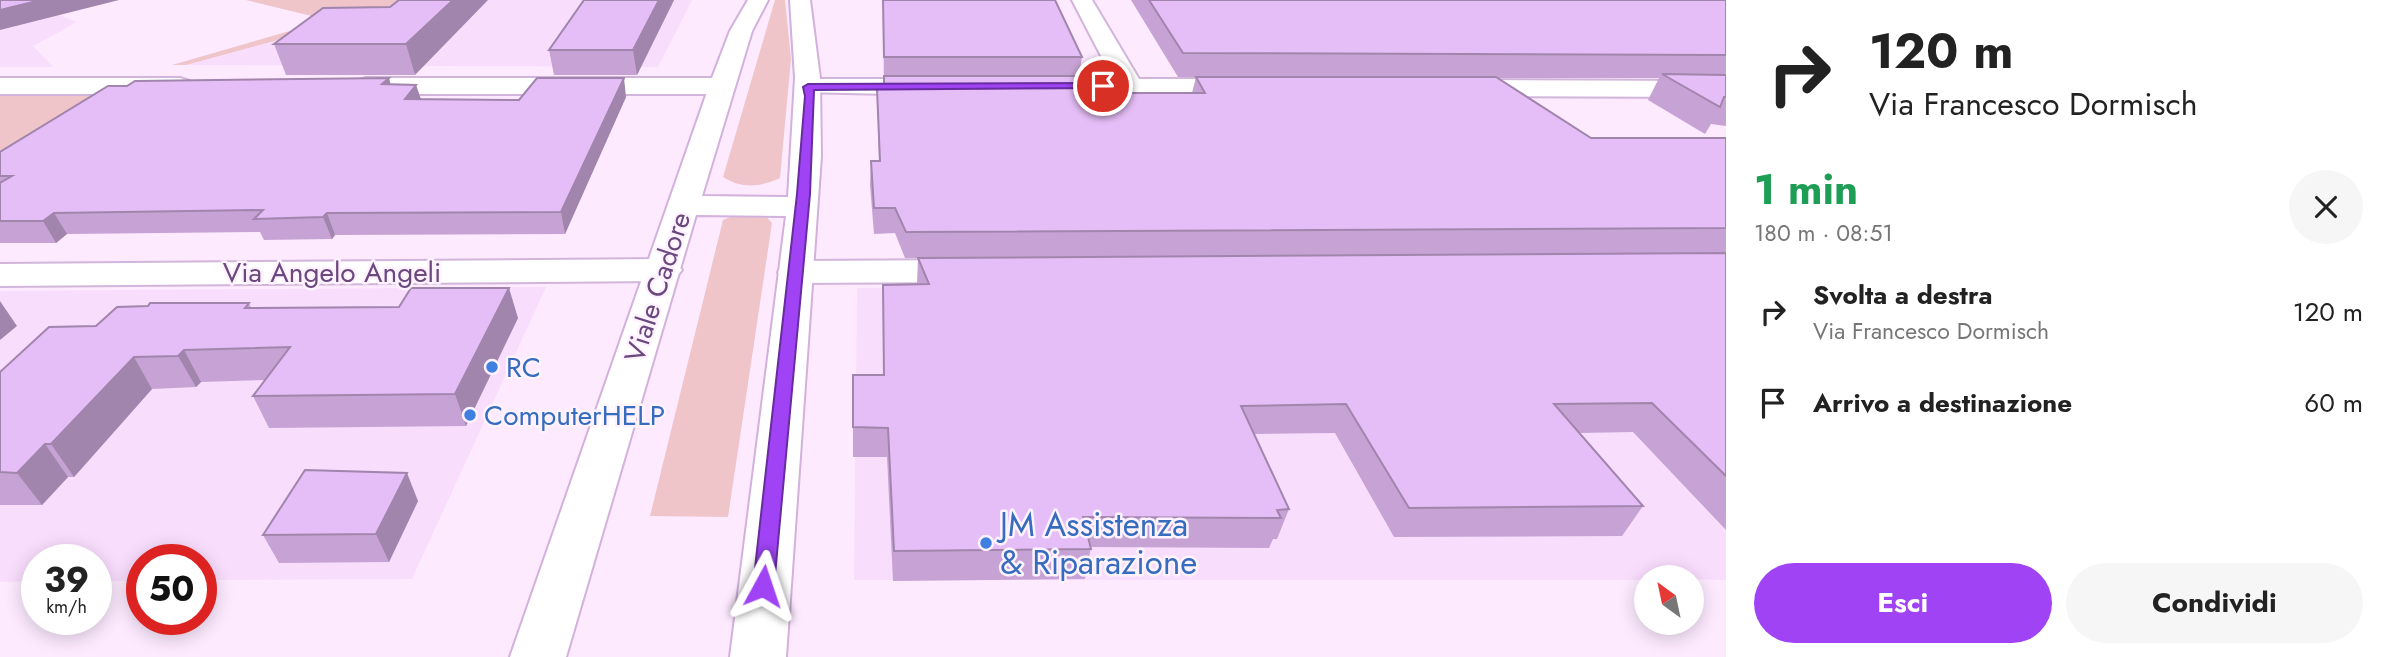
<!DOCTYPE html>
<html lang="it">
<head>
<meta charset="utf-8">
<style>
  body { margin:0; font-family:Jost,sans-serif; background:#f6f6f6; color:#222; height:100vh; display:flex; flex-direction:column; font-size:26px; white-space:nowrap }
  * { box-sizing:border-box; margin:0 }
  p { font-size:23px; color:#767676 }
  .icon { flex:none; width:38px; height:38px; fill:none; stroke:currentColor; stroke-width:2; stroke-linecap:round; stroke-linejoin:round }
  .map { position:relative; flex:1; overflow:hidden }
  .sheet { display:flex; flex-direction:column; background:#fff; width:665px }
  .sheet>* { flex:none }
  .top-card { background:#fff; color:#222; overflow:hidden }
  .needle { width:46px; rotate:327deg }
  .controls { position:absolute; left:1634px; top:565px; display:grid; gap:14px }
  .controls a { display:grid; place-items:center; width:70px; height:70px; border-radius:50%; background:#fff; box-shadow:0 4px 18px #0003; font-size:35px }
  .speed { position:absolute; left:21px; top:544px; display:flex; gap:14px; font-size:35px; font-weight:700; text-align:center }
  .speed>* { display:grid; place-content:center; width:91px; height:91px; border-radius:50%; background:#fff; box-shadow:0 4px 18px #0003; line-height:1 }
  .speed small { font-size:18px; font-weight:400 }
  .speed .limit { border:10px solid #d22; background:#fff; color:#111 }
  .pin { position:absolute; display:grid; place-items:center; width:60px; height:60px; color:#fff; margin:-30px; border:4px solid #fff; border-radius:50%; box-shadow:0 2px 7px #0007 }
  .me { position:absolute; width:77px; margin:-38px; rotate:5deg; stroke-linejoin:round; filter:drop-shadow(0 0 5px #0008) }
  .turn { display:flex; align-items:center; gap:24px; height:147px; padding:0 28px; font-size:32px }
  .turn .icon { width:91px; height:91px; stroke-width:2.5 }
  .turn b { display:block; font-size:49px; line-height:60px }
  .round { display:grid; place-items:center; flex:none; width:74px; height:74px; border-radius:37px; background:#f6f6f6 }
  .headline { display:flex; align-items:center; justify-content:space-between; height:119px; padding:0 28px }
  h1 { font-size:42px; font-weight:700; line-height:52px; color:#1e9e55 }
  .cta { display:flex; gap:14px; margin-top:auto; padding:14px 28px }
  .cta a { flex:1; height:80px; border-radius:42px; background:#9f43f4; color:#fff; font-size:28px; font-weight:700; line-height:80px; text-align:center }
  .cta a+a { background:#f6f6f6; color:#222 }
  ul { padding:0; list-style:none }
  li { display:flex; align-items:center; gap:21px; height:91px; padding:0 28px }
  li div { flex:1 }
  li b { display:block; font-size:26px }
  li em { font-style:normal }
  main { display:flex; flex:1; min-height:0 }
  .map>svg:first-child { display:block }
</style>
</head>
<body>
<main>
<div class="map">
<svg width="1726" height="657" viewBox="0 0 1726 657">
  <rect width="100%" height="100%" fill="#fdeaff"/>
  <!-- residential -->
  <g fill="#f8ddfc">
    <path d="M 0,0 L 20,0 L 77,22 L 33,46 L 53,67 L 0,67 Z"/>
    <path d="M 425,0 L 692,0 L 658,67 L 186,65 Z"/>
    <path d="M 1726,284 L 1726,580 L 1647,578 L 1647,580 L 854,580 L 857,288 Z"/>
    <path d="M 546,287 L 412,579 L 201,580 L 201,560 L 142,560 L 142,581 L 96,581 L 96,560 L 37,560 L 37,581 L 0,582 L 0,291 Z"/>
  </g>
  <!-- green -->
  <g fill="#efc5ca">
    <path d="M 246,0 L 425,0 L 186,65 L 172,65 L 328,20 Z"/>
    <path d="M 775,0 L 785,0 L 791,59 L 780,178 C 760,187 742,189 723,177 Z"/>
    <path d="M 122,94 L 0,161 L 0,95 Z"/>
    <path d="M 739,213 L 763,213 L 772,223 L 728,517 L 650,516 L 723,220 Z"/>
  </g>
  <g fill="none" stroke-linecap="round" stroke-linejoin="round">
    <!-- street casing -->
    <g stroke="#d1b5da" stroke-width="4">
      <g id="street">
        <path d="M 1072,0 L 1092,0 L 1139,79 L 1247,79 L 1256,82 L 1260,87 L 1256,92 L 1247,95 L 1036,91 L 1032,86 L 1036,81 L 1045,78 L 1113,79 Z"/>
        <path d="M 0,78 L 180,78 L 189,81 L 193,86 L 189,91 L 180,94 L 0,94 Z"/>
        <path d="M 366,78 L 721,78 L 730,81 L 734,86 L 730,91 L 721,94 L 366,94 L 357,91 L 353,86 L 357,81 Z"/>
        <path d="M 808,79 L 936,79 L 945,82 L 949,87 L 945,92 L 936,95 L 799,92 L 795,87 L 799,82 Z"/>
        <path d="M 1461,80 L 1706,81 L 1726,84 L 1726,100 L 1706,97 L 1461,96 L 1452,93 L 1448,88 L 1452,83 Z"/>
        <path d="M 664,259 L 676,263 L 682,270 L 676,277 L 664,281 L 0,286 L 0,264 Z"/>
        <path d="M 969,260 L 982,263 L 987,271 L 982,279 L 969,282 L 796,283 L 783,280 L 778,272 L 783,264 L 796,261 Z"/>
      </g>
    </g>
    <!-- secondary casing -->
    <g stroke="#d2b1dd" stroke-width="4">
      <path id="secondary" d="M 748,0 L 768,0 L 752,31 L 702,196 L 788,197 L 795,78 L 790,0 L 810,0 L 820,78 L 821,156 L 786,657 L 730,657 L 786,216 L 696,215 L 566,657 L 510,657 L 712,78 L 730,31 Z"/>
    </g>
    <!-- street -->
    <use href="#street" fill="#fff" fill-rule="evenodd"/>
    <!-- secondary -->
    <use href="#secondary" fill="#fff" fill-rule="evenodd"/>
  </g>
  <!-- wall -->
  <g fill="#c6a3d4">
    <path d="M 399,0 L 415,75 L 286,75 L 274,44 L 390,7 Z"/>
    <path d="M 584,0 L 674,0 L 637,75 L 554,75 L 549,50 Z"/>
    <path d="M 883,0 L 1082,57 L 1079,76 L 1099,93 L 1192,93 L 1196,77 L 1178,77 L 1131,0 L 1726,0 L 1726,126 L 1711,124 L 1705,134 L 1648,100 L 1659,78 L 1497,78 L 1591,138 L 1726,138 L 1726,253 L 905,258 L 895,233 L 874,234 L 870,185 L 871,161 L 879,161 L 877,89 L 884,89 Z"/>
    <path d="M 391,84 L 416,85 L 421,99 L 519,100 L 626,97 L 565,234 L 335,235 L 332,239 L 264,240 L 260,232 L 67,234 L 56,243 L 0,243 L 0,152 Z"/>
    <path d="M 1726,253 L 1726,530 L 1633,432 L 1579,433 L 1643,506 L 1622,536 L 1394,537 L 1335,433 L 1254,434 L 1289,509 L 1277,539 L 1273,539 L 1269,548 L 1091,547 L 1085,579 L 893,581 L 887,457 L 853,457 L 853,375 L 883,375 L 883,285 L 917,284 L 918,258 Z"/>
    <path d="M 249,303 L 251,308 L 518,318 L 466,426 L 269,428 L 253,396 L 265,380 L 201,382 L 196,387 L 152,389 L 74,477 L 68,477 L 42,505 L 0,505 L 0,372 L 96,326 Z"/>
    <path d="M 418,501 L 389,562 L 279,563 L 263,535 Z"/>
  </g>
  <!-- shaded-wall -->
  <g fill="#a185ad">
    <path d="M 41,0 L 119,0 L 0,30 L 0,10 Z"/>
    <path d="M 453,0 L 488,0 L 415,75 L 406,44 Z"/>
    <path d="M 659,0 L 674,0 L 637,75 L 633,50 Z"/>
    <path d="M 389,78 L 394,97 L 382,84 Z"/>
    <path d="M 624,78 L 626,97 L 565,234 L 561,212 Z"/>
    <path d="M 416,85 L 422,103 L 405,99 Z"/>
    <path d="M 54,213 L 67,234 L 56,243 L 43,221 Z"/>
    <path d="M 327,213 L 335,235 L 332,239 L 323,217 Z"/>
    <path d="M 509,288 L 518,318 L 466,426 L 455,394 Z"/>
    <path d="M 0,301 L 17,326 L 0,340 Z"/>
    <path d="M 184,350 L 201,382 L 196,387 L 178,356 Z"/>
    <path d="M 134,357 L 152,389 L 74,477 L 51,444 Z"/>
    <path d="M 45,444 L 68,477 L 42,505 L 17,473 Z"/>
    <path d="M 407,473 L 418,501 L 389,562 L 376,534 Z"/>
  </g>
  <!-- building -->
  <g fill="#e6bef7" stroke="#a185ad" stroke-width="2">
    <path d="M 0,0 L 41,0 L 0,10 Z"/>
    <path d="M 399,0 L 453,0 L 406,44 L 274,44 L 323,8 L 390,7 Z"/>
    <path d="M 584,0 L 659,0 L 633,50 L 549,50 Z"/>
    <path d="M 883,0 L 1055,0 L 1082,57 L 884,57 Z"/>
    <path d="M 1149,0 L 1726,0 L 1726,55 L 1183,53 Z"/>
    <path d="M 1662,74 L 1726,75 L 1726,97 L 1724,97 L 1720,107 Z"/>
    <path d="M 884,76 L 1091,76 L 1099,93 L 1205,93 L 1196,77 L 1496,77 L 1591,138 L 1726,138 L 1726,228 L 906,232 L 895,208 L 874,208 L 871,161 L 880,161 L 877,89 L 884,89 Z"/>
    <path d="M 389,78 L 382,84 L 416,85 L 405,99 L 519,100 L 537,78 L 624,78 L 561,212 L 327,213 L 323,217 L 254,219 L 263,210 L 54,213 L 43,221 L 0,221 L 0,183 L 12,176 L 0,176 L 0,152 L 108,86 L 127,86 L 135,81 Z"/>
    <path d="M 1726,253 L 1726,476 L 1652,403 L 1554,404 L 1643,506 L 1409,508 L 1346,404 L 1241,406 L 1289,509 L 1277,510 L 1281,518 L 1083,517 L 1091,549 L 894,551 L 888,428 L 853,427 L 853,375 L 884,375 L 883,285 L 929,284 L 918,258 Z"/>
    <path d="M 411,288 L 509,288 L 455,394 L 253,396 L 290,347 L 184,350 L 178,356 L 134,357 L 51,444 L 45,444 L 17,473 L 0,472 L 0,372 L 49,327 L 96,326 L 117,307 L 148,306 L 150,303 L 249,303 L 245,308 L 399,307 Z"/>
    <path d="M 305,470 L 407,473 L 376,534 L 263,535 Z"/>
  </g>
  <!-- route -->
  <path fill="#9f43f4" stroke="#672c9f" stroke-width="2" d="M 1103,83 L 1108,86 L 1106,88 L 814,90 L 810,194 L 774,586 L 771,592 L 763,595 L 756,592 L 753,586 L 797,194 L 805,96 L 803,87 L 808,84 Z"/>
  <!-- markers -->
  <g fill="#3f7fe0" stroke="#fef2ff" stroke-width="2.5">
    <circle cx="492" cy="367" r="7"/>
    <circle cx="470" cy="415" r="7"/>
    <circle cx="986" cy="543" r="7"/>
  </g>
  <g text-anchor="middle" stroke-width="5" stroke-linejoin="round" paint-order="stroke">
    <!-- street labels -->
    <g font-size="28" fill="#6b497e" stroke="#fef2ff">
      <text x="332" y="282">Via Angelo Angeli</text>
      <text transform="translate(657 287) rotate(-72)" y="10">Viale Cadore</text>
    </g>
    <!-- shop labels -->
    <g font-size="28" fill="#366cbe" stroke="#fef2ff" text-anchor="start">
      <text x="506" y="377">RC</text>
      <text x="484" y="425">ComputerHELP</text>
    </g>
    <!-- near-shop labels -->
    <g font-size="33" fill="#366cbe" stroke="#fef2ff" text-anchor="start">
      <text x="1000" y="536">JM Assistenza<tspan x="1000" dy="38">&amp; Riparazione</tspan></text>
    </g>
  </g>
</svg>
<div class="controls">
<a><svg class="needle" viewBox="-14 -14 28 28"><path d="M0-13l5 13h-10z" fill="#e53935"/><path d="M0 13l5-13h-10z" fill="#767676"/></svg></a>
</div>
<div class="speed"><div>39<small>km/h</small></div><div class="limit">50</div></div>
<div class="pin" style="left:1103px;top:86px;background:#d93025"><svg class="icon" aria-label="arrive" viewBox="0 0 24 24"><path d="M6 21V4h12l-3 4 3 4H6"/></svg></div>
<svg class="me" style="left:763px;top:586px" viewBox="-20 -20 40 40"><path d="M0-17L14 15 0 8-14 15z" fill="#9f43f4" stroke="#fff" stroke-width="4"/></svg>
</div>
<section class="sheet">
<div class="top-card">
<div class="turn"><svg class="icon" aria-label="right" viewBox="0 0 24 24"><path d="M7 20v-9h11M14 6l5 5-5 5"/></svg><div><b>120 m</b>Via Francesco Dormisch</div></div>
</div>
<div class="headline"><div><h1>1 min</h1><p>180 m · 08:51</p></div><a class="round"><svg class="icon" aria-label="close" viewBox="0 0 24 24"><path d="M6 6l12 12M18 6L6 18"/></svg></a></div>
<ul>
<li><svg class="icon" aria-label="right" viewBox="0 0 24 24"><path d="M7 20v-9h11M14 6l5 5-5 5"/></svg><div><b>Svolta a destra</b><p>Via Francesco Dormisch</p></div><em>120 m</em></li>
<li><svg class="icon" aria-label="arrive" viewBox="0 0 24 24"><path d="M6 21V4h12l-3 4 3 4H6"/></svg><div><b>Arrivo a destinazione</b></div><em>60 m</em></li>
</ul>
<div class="cta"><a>Esci</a><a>Condividi</a></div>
</section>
</main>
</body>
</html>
